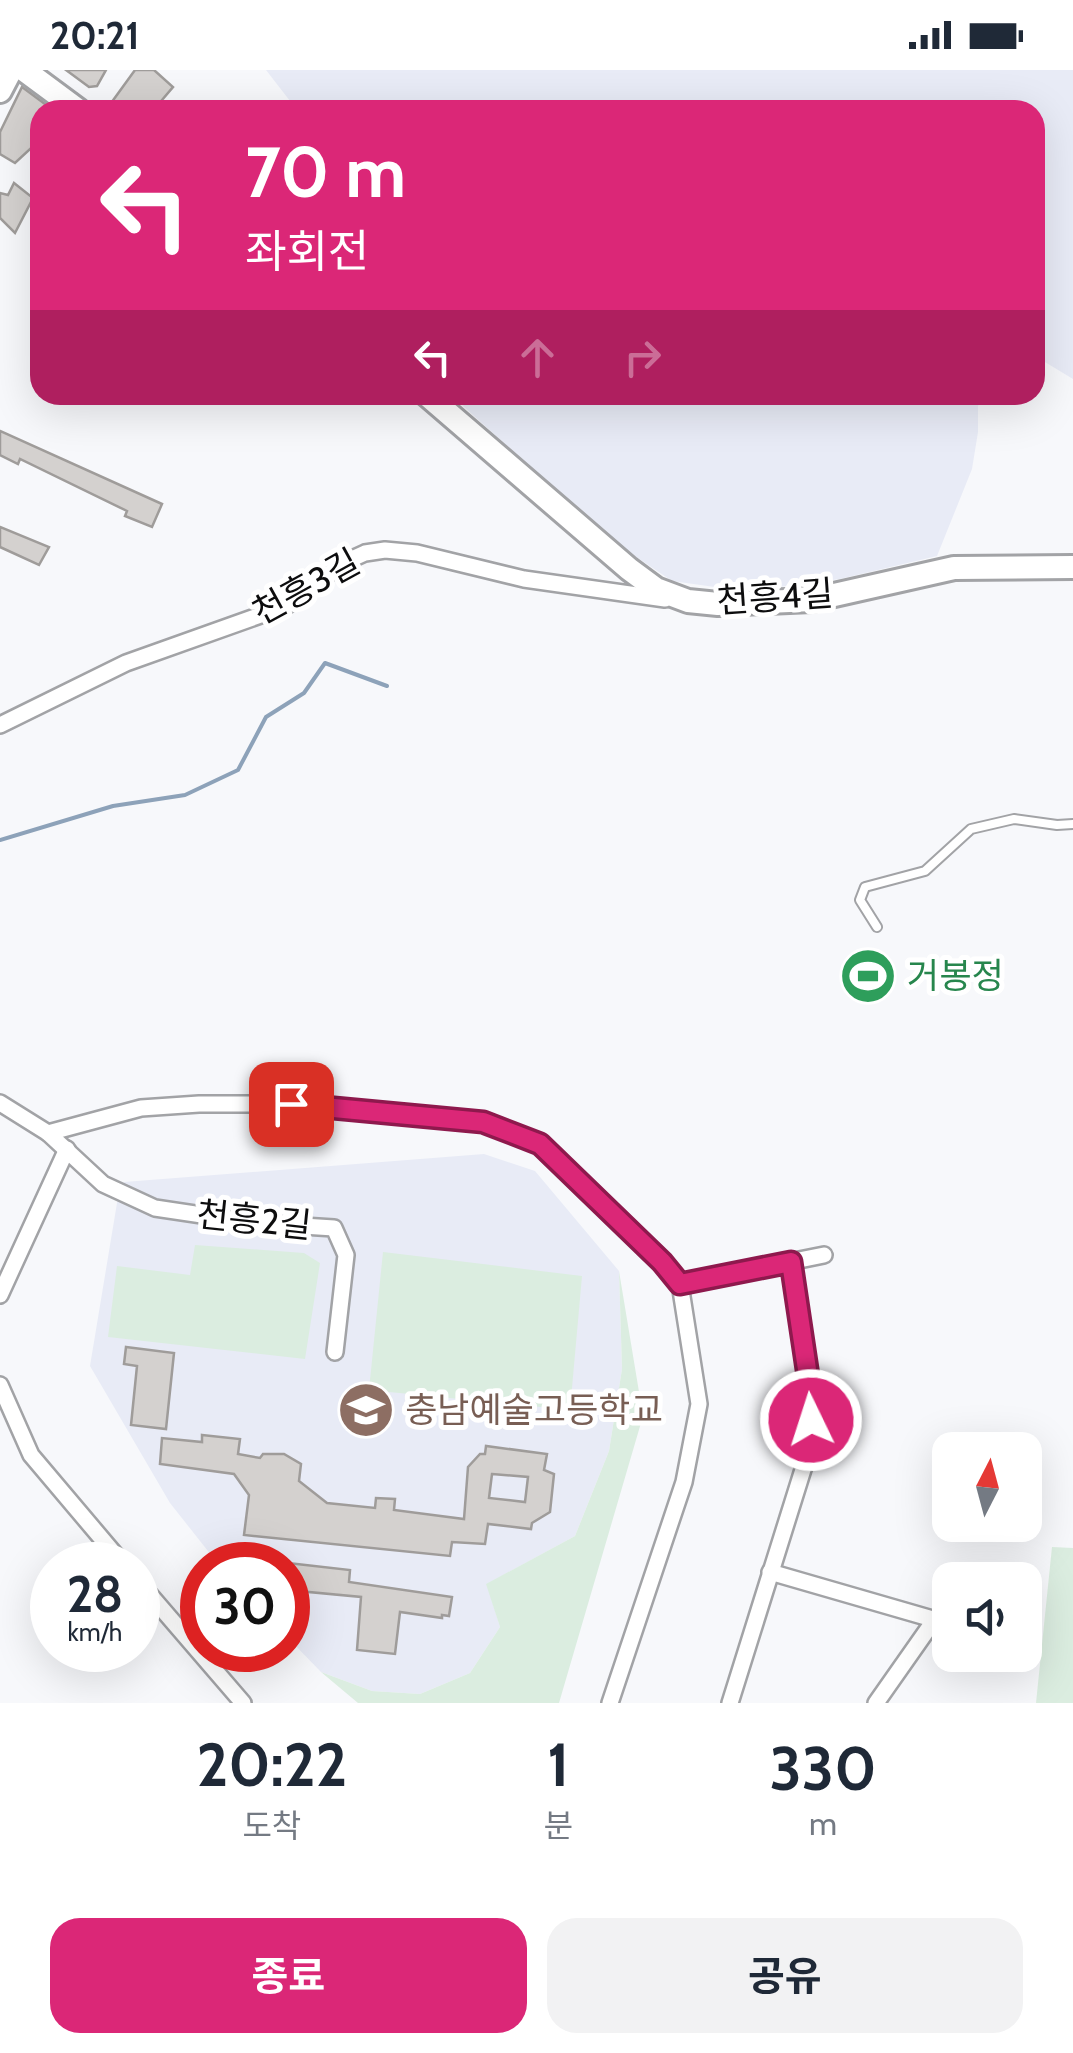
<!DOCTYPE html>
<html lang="ko">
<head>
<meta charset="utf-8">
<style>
  body { margin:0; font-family:Cabin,"Noto Sans KR",sans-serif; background:#f2f2f3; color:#1f2937; height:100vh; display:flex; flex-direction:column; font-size:38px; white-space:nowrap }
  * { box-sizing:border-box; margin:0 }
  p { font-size:32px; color:#747a83 }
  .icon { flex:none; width:55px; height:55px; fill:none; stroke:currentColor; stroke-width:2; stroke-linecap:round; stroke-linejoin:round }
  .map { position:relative; height:1633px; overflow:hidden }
  .details { display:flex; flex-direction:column; background:#fff; flex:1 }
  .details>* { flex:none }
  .guide { position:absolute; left:30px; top:30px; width:1015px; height:305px; border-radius:30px; box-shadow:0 10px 40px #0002; background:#db2777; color:#fff; overflow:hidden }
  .needle { width:65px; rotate:6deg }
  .fabs { position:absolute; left:932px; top:1362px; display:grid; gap:20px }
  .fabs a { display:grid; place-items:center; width:110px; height:110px; border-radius:20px; background:#fff; box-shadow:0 10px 40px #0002; font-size:50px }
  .speed { position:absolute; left:30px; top:1472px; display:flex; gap:20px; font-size:50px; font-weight:700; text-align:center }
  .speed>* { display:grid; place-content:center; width:130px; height:130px; border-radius:50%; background:#fff; box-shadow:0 10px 40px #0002; line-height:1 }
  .speed small { font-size:25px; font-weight:400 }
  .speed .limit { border:15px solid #d22; background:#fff; color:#111 }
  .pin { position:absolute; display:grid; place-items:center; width:85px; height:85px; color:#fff; margin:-42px; border-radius:20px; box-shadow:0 5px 15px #0006 }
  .me { position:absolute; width:110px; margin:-55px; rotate:356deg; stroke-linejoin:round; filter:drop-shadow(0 0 8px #0008) }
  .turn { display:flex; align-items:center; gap:35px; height:210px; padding:0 50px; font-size:45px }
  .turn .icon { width:130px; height:130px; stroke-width:2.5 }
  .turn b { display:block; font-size:70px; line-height:85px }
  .lanes { display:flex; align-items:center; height:95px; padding:0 50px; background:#0003; justify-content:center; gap:50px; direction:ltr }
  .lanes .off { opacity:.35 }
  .eta { display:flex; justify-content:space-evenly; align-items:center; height:170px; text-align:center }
  .eta b { font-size:60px; font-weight:700; line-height:70px }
  .action { display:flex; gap:20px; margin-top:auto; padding:20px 50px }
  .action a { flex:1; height:115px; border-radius:30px; background:#db2777; color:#fff; font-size:40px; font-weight:700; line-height:115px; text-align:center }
  .action a+a { background:#f2f2f3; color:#1f2937 }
  .status { display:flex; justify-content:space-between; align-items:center; height:70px; padding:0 50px; background:#fff; direction:ltr }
  .status svg { height:28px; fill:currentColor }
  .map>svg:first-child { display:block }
</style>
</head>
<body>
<div class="status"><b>20:21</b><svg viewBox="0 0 49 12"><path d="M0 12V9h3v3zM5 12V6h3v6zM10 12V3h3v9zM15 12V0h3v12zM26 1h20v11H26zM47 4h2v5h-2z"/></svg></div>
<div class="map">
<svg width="1073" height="1633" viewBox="0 0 1073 1633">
  <rect width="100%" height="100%" fill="#f7f8fb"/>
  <!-- built -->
  <g fill="#e8ebf6">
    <path d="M 266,0 L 1073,0 L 1073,309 L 1035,286 L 1035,40 L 297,40 Z"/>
    <path d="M 470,325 L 984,325 L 978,336 L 978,362 L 972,399 L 937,486 L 840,509 L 779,517 L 722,518 L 672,511 L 611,470 L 463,336 Z"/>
    <path d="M 484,1084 L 535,1101 L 619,1201 L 622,1299 L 609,1381 L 575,1466 L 487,1514 L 500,1557 L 470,1603 L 420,1624 L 372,1621 L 321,1602 L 288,1568 L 288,1495 L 219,1495 L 170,1433 L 90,1296 L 117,1133 L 124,1112 Z"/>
  </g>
  <!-- green -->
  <g fill="#dbede0">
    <path d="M 195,1175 L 304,1183 L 320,1193 L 305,1289 L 108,1267 L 117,1196 L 190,1205 Z"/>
    <path d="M 383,1182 L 582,1206 L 570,1340 L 369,1320 Z"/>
    <path d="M 619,1201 L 643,1346 L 559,1633 L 358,1633 L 321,1602 L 372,1621 L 420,1624 L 470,1603 L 500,1557 L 486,1514 L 575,1466 L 609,1381 L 622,1299 Z"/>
    <path d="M 1052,1477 L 1073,1478 L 1073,1633 L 1036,1633 Z"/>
  </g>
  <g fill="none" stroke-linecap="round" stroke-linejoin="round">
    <!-- stream -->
    <path stroke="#8da2b9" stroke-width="4" d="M 0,770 L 113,736 L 185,725 L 238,700 L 266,647 L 304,623 L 325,593 L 387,616"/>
  </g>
  <!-- building -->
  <g fill="#d4d1cf" stroke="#9f9c9a" stroke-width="2.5" fill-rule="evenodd">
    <path d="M 66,0 L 106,0 L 97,16 L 89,17 Z"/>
    <path d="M 135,0 L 154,0 L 173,17 L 162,30 L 175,40 L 106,40 Z"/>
    <path d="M 22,17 L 53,40 L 40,40 L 40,85 L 30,79 L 15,93 L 0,84 L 0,62 Z"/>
    <path d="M 14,113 L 33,128 L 15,163 L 0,148 L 0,123 L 8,125 Z"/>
    <path d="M 0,361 L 162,434 L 152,457 L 125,446 L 127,441 L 20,389 L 18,394 L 0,385 Z"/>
    <path d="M 0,457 L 49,477 L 39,495 L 0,477 Z"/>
    <path d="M 126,1277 L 174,1283 L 166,1359 L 131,1355 L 137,1296 L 124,1294 Z"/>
    <path d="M 202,1365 L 240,1369 L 238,1384 L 260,1388 L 263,1384 L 284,1384 L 301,1394 L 299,1411 L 327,1433 L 375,1438 L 376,1428 L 395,1429 L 394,1440 L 464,1449 L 468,1397 L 480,1384 L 485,1384 L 486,1376 L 547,1384 L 544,1400 L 554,1404 L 550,1442 L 532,1453 L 531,1459 L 488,1454 L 485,1474 L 452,1472 L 450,1486 L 244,1465 L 249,1425 L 234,1404 L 160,1394 L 162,1368 L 202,1372 ZM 492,1404 L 528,1407 L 525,1432 L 489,1428 Z"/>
    <path d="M 288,1493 L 350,1500 L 349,1512 L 452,1527 L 449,1546 L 442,1545 L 442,1548 L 400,1542 L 395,1584 L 357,1580 L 361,1527 L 288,1520 Z"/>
  </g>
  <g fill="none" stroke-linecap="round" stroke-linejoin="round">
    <!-- lane casing -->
    <g stroke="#a2a3a6" stroke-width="12">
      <path id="lane" d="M 877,857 L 860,830 L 865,817 L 925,801 L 971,759 L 1014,749 L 1057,755 L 1073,754"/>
    </g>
    <!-- street casing -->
    <g stroke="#a2a3a6" stroke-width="20">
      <g id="street">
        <path d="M 0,655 L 126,593 L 286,536 L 343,493 L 365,483 L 385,480 L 417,483 L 524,509 L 665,529"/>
        <path d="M 0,1033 L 48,1063 L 103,1114 L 155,1138 L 256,1153 L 334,1158 L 346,1185 L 335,1282"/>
        <path d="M 48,1063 L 141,1038 L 199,1034 L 291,1034 L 483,1052 L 541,1074 L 663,1192 L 680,1214 L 699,1334 L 684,1412 L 610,1633"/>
        <path d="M 680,1214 L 824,1185"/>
        <path d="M 0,1225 L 67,1079"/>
        <path d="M 0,1315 L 31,1385 L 124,1495"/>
        <path d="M 770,1502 L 950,1554"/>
        <path d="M 138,1511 L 243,1633"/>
        <path d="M 730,1633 L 811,1374 L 811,1326 L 791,1191"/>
        <path d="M 876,1633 L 935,1549"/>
      </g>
    </g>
    <!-- secondary casing -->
    <g stroke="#a2a3a6" stroke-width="28">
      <g id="secondary">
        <path d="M 24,0 L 78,40"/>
        <path d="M 0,21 L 11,0"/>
        <path d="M 427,325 L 629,499 L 656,519 L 688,531 L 718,534 L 812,530 L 954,498 L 1073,497"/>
      </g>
    </g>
    <!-- lane -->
    <use href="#lane" stroke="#fff" stroke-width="8"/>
    <!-- street -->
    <use href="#street" stroke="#fff" stroke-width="15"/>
    <!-- secondary -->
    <use href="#secondary" stroke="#fff" stroke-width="22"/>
  </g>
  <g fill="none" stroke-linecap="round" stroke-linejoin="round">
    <!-- route casing -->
    <g stroke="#8e194d" stroke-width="25">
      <path id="route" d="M 291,1034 L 483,1052 L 540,1074 L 662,1192 L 680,1214 L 791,1192 L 811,1326 L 811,1350"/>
    </g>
    <!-- route -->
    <use href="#route" stroke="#db2777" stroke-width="18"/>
  </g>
  <!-- icons -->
  <defs>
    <g id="stadium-disc" transform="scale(2.875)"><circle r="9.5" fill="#2e9e5b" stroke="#fff"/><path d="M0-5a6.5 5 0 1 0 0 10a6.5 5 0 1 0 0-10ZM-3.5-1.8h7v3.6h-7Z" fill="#fff"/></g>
    <g id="school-disc" transform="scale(2.875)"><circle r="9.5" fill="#8d6e63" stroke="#fff"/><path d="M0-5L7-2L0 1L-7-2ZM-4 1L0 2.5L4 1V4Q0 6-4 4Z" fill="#fff"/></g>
  </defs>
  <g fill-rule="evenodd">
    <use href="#stadium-disc" x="868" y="906"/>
    <use href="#school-disc" x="366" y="1340"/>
  </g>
  <g text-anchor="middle" stroke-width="10" stroke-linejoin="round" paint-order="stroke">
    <!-- street labels -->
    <g font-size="35" fill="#0d0d0e" stroke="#fff">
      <text transform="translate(306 517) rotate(-29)" y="12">천흥3길</text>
      <text transform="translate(775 527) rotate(-4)" y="12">천흥4길</text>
      <text transform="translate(254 1150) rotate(6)" y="12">천흥2길</text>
    </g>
    <!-- leisure labels -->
    <g font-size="35" fill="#27864d" stroke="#fff" text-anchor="start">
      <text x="907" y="918">거봉정</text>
    </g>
    <!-- education labels -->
    <g font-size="35" fill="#785e54" stroke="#fff" text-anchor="start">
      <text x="405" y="1352">충남예술고등학교</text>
    </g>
  </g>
</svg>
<div class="fabs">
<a><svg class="needle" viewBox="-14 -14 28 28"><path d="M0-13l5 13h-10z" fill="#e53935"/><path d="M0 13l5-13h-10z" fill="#747a83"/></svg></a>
<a><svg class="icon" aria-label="sound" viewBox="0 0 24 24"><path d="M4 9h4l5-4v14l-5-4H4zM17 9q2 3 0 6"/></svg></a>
</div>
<div class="speed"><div>28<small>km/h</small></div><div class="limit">30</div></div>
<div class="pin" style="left:291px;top:1034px;background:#d93025"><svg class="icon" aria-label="arrive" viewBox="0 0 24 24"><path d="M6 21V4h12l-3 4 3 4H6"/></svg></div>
<svg class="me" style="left:811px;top:1350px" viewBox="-20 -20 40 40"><circle r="17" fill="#db2777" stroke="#fff" stroke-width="3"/><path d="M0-11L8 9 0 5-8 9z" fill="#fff"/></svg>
<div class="guide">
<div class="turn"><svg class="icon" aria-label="left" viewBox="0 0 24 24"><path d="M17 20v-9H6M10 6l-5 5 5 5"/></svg><div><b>70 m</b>좌회전</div></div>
<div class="lanes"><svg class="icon" aria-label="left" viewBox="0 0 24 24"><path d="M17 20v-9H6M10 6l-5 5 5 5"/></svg><svg class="icon off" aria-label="ahead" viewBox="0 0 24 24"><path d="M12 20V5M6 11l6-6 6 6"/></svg><svg class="icon off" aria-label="right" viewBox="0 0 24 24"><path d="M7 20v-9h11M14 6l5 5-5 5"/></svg></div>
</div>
</div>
<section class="details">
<div class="eta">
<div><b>20:22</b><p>도착</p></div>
<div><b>1</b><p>분</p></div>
<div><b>330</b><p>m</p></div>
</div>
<div class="action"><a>종료</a><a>공유</a></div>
</section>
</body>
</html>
